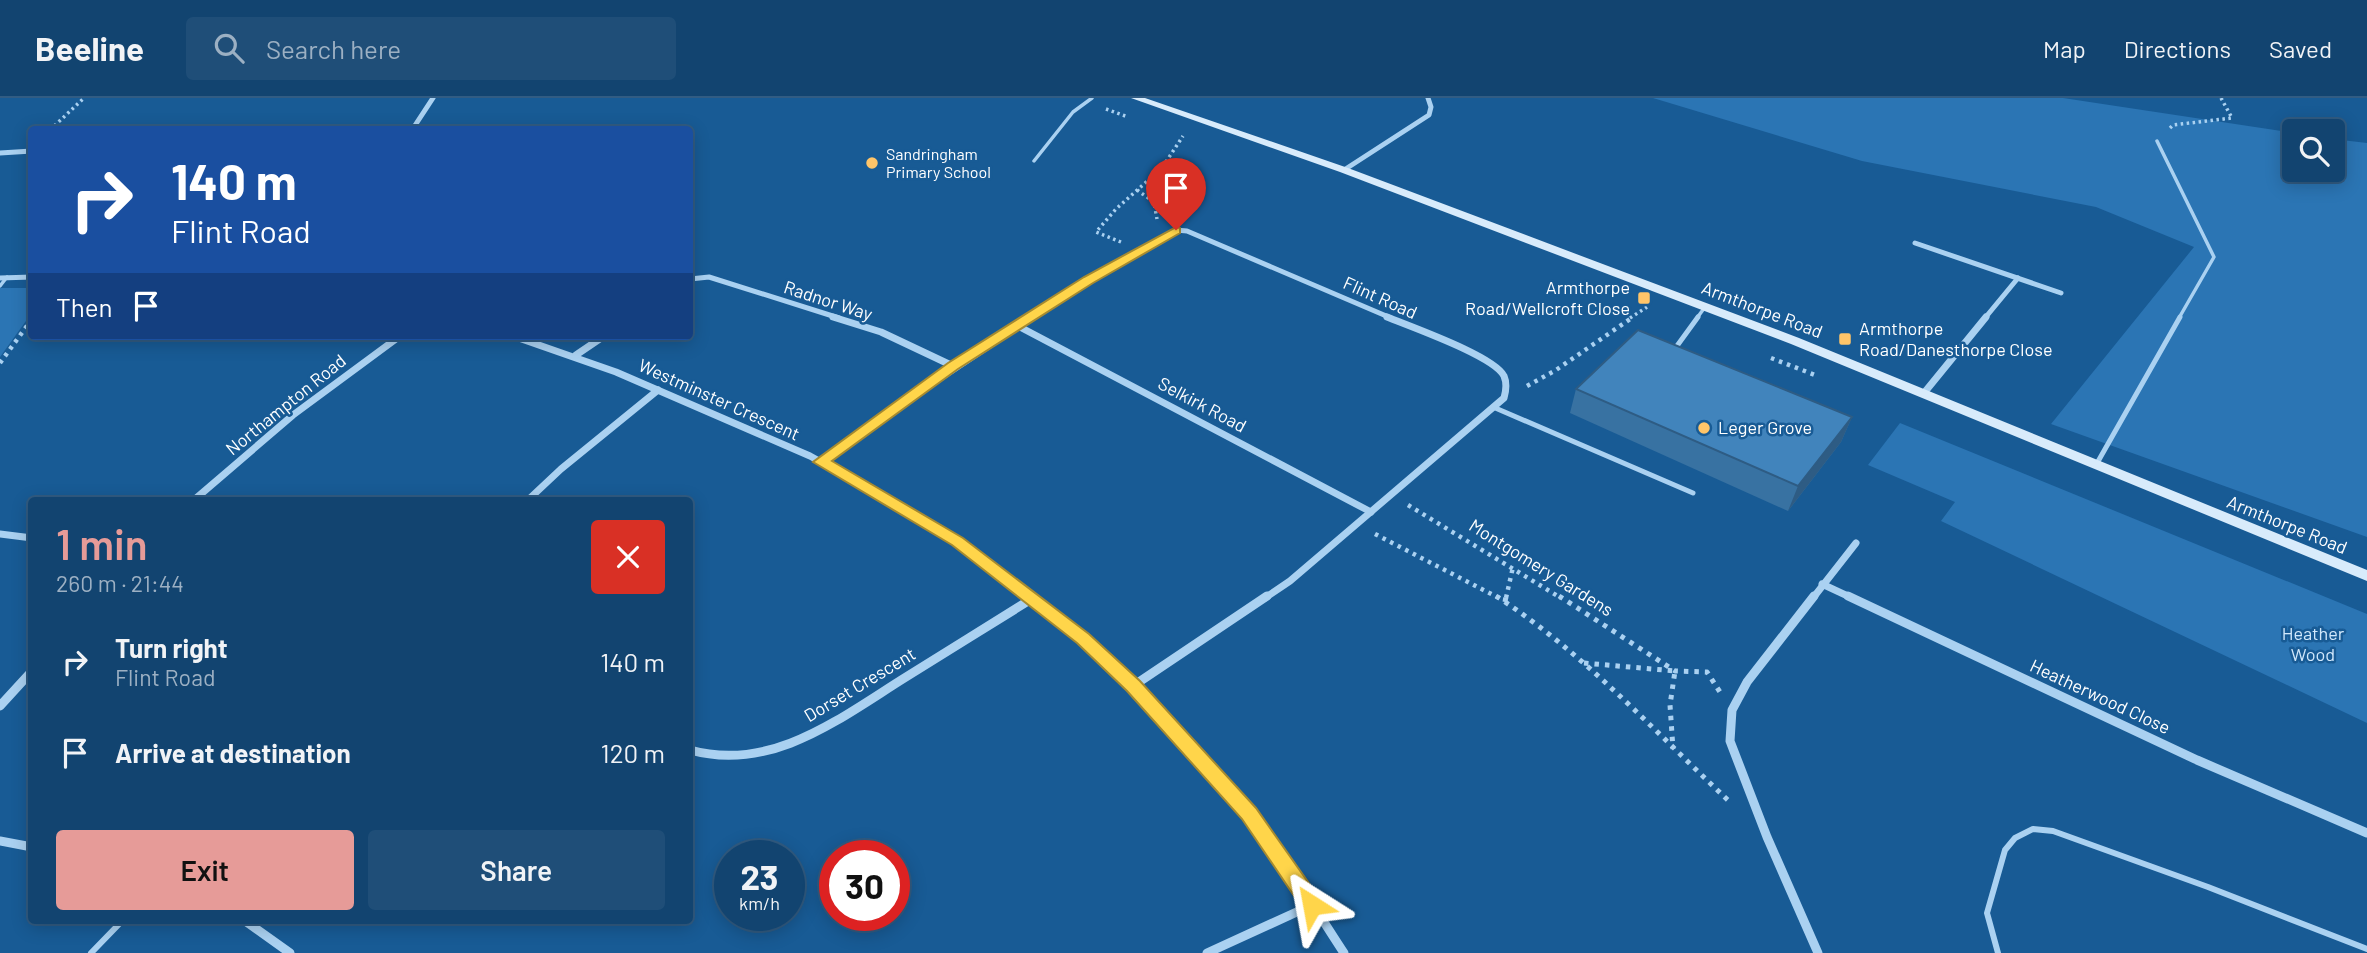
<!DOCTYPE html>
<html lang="en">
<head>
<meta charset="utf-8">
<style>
  body { margin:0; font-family:Barlow,sans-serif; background:#1f4e78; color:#f1f3f6; height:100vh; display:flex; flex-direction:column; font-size:26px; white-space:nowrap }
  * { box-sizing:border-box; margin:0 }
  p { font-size:23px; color:#9cb0c3 }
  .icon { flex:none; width:38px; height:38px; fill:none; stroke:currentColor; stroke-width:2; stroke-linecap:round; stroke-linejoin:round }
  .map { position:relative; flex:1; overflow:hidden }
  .sheet { position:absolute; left:28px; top:399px; width:665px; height:427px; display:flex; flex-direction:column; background:#124470; border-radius:7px; box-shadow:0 4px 18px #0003,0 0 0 2px #315c83 }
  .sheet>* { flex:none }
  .hud { position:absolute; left:28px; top:28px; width:665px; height:214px; border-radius:7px; box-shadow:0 4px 18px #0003,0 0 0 2px #315c83; background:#1a4fa0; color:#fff; overflow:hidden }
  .buttons { position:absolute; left:2282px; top:21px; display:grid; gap:14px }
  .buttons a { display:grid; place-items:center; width:63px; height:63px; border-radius:7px; background:#124470; box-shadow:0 4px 18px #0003,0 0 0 2px #315c83; font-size:35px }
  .speed { position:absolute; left:714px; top:742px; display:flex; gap:14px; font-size:35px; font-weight:700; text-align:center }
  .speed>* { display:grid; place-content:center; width:91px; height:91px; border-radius:50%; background:#124470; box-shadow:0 4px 18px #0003,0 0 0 2px #315c83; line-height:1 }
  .speed small { font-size:18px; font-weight:400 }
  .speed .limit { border:10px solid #d22; background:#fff; color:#111 }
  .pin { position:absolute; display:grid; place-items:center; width:60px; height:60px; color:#fff; margin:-72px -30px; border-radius:50% 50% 50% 0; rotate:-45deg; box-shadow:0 0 7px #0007 }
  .pin .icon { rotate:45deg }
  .me { position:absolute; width:77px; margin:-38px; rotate:326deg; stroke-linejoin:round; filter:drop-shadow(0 0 5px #0008) }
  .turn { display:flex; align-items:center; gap:24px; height:147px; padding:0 28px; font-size:32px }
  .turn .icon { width:91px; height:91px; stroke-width:2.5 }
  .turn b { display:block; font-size:49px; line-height:60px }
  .then { display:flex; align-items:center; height:66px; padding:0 28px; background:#0003; gap:14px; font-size:26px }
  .round { display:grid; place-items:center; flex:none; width:74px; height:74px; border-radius:7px; background:#1f4e78 }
  .head { display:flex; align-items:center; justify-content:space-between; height:119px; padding:0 28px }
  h1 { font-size:42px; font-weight:600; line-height:52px; color:#e69b98 }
  .primary-button { display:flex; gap:14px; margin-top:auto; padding:14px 28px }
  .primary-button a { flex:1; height:80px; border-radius:7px; background:#e69b98; color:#111; font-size:28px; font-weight:600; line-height:80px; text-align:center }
  .primary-button a+a { background:#1f4e78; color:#f1f3f6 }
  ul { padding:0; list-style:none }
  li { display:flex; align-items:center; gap:21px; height:91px; padding:0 28px }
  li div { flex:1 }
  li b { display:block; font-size:26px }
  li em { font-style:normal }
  header { display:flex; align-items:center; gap:42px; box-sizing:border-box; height:98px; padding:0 35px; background:#124470; border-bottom:2px solid #315c83 }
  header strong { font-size:33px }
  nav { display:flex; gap:38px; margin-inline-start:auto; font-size:24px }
  .search { width:490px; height:63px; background:#1f4e78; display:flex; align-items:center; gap:18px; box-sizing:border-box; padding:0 24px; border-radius:7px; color:#9cb0c3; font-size:26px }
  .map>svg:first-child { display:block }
</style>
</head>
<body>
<header>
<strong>Beeline</strong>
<div class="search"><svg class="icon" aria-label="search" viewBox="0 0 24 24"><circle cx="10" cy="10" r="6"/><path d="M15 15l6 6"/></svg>Search here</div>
<nav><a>Map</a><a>Directions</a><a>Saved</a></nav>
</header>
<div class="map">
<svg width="2367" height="855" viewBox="0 0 2367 855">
  <rect width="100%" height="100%" fill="#185b95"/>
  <!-- green -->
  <g fill="#2b75b4">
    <path d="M 1653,0 L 2063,0 L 2294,35 L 2294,72 L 2333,72 L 2333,41 L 2367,45 L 2367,439 L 2051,326 L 2194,149 L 2096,109 L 1862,63 Z"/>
    <path d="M 0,190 L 32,190 L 31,216 L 0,259 Z"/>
    <path d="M 1900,325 L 2367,516 L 2367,625 L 1941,423 L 1955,404 L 1868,367 Z"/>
  </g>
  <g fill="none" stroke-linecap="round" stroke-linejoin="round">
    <!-- path-far2 -->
    <g stroke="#aad1f1" stroke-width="3.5" stroke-dasharray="2.5 3.5" stroke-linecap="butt">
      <path d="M 1106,11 L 1128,19"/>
      <path d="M 2170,30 L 2173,27 L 2232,20 L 2221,0"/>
      <path d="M 50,32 L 84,0"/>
      <path d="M 1137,92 L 1154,104 L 1157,121"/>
      <path d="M 1121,144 L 1096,134 L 1116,111 L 1162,70 L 1183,38"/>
      <path d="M 1630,220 L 1647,209"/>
    </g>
    <!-- path-far1 -->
    <g stroke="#aad1f1" stroke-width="4.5" stroke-dasharray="3.5 5" stroke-linecap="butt">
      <path d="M 1771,260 L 1815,277"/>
      <path d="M 0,265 L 32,221"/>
      <path d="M 1527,288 L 1556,272 L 1633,219"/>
      <path d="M 1408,407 L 1561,500"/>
      <path d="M 1375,436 L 1499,500"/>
      <path d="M 1506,500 L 1513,469"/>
    </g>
    <!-- path -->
    <g stroke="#aad1f1" stroke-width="5" stroke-dasharray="4.5 6" stroke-linecap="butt">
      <path d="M 1496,498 C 1584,555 1655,634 1731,705"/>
      <path d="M 1559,498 L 1675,573 L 1707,574 L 1720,594"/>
      <path d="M 1505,504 L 1506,498"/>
      <path d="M 1584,565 L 1675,573 L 1670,607 L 1673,651"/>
    </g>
    <!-- lane-far2 -->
    <g stroke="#aad1f1" stroke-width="3.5">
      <path d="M 2157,43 L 2214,159 L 2179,220"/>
      <path d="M 1034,63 L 1073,14 L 1092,0"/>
      <path d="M 0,188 L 7,179"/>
      <path d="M 1697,220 L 1705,209"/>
    </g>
    <!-- lane-far1 -->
    <g stroke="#aad1f1" stroke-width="5">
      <path d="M 1674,252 L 1698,219"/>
      <path d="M 1493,309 L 1693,395"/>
      <path d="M 2096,367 L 2180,219"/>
    </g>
    <!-- lane -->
    <g stroke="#aad1f1" stroke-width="6">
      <path d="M 91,855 L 123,822"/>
      <path d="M 1998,855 L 1987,815 L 2005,752 L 2015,740 L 2033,731 L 2053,733 L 2208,789 L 2367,851"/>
    </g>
    <!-- street-far2 -->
    <g stroke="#aad1f1" stroke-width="5">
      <path d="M 412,32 L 433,0"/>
      <path d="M 0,55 L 32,53"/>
      <path d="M 1344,72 L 1429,17 L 1431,9 L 1428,0"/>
      <path d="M 1915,145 L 2061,195"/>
      <path d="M 0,180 L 32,179"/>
      <path d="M 690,181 L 709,179 L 839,220"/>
      <path d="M 1030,220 L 1176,132 L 1187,133 L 1391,220"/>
      <path d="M 1985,220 L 2018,180"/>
    </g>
    <!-- street-far1 -->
    <g stroke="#aad1f1" stroke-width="7">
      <path d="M 833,219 L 881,234 L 953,268"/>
      <path d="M 1018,228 L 1371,414"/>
      <path d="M 513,238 L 616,274 L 810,358 L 884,399 L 943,436 L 1031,500"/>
      <path d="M 576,257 L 604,238"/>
      <path d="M 1924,295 L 1986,219"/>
      <path d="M 821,364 L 907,302 L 1032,219"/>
      <path d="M 194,402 L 293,317 L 400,238"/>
      <path d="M 528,402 L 561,371 L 658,292"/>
      <path d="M 0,436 L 32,440"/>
      <path d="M 1822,486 L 1852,500"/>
      <path d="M 1265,500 L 1290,483 L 1504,300 C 1506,293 1507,285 1504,278 C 1494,258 1411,229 1387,219"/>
      <path d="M 1813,500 L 1856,445"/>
    </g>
    <!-- street -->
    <g stroke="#aad1f1" stroke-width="9">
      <path d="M 1029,498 C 1109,561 1184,634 1248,714 C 1284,758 1313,808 1344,855"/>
      <path d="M 1814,498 L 1747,584 L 1732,612 L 1730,643 L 1767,739 L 1818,855"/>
      <path d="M 1848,498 L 2197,662 L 2367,735"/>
      <path d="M 1133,588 L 1267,498"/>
      <path d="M 0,608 L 32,573"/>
      <path d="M 690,652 C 772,675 840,620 906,579 C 948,553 991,526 1033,500"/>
      <path d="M 0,743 L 32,749"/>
      <path d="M 244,822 L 290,855"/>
      <path d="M 1207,855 L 1312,807"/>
    </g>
    <!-- secondary -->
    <path fill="#d8ebfb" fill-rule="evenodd" d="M 1131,0 L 1145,0 L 1348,70 L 1799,240 L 2367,472 L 2367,483 L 1791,246 L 1340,74 Z"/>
  </g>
  <!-- wall -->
  <path fill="#3872a2" d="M 1576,291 L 1852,319 L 1841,344 L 1788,413 L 1570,315 Z"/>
  <!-- shaded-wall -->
  <path fill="#2e5c84" d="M 1852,319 L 1841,344 L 1788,413 L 1798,388 Z"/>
  <!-- building -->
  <path fill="#4184bc" stroke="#2e5c84" stroke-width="2" d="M 1638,232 L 1852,319 L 1798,388 L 1576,291 Z"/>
  <!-- route -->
  <path fill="#ffd54a" stroke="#a68a30" stroke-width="2" d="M 1176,129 L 1180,130 L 1180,135 L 1093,185 L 958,271 L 832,363 L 963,440 L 1089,536 L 1140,583 L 1256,710 L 1320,801 L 1323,807 L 1320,814 L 1312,817 L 1305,814 L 1242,721 L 1127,593 L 1077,545 L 952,447 L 813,364 L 948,265 L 1084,179 Z"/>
  <!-- markers -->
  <g fill="#ffc569" stroke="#185b95" stroke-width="2.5">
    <circle cx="872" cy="65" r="7"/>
    <rect x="1637" y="193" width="14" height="14" rx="3.5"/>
    <rect x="1838" y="234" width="14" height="14" rx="3.5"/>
    <circle cx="1704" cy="330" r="7"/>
  </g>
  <g text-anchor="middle" stroke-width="5" stroke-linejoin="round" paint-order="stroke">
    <!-- far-poi labels -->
    <g font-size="16" fill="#fff" stroke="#185b95" text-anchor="start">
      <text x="886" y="62">Sandringham<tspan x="886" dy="18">Primary School</tspan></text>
    </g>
    <!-- poi labels -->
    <g font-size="18" fill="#fff" stroke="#185b95" text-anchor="start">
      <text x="1630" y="196" text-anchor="end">Armthorpe<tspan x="1630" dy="21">Road/Wellcroft Close</tspan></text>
      <text x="1859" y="237">Armthorpe<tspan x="1859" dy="21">Road/Danesthorpe Close</tspan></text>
      <text x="1718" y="336">Leger Grove</text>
    </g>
    <!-- street labels -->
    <g font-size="18" fill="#fff" stroke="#185b95">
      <text transform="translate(1380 200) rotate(24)" y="6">Flint Road</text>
      <text transform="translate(828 203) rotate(18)" y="6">Radnor Way</text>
      <text transform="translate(1762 212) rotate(21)" y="6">Armthorpe Road</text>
      <text transform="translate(719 302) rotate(24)" y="6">Westminster Crescent</text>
      <text transform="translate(286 307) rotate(-39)" y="6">Northampton Road</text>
      <text transform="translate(1202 307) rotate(28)" y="6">Selkirk Road</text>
      <text transform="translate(2287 427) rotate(22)" y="6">Armthorpe Road</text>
      <text transform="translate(1541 470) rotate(32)" y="6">Montgomery Gardens</text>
      <text transform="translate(860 587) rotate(-31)" y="6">Dorset Crescent</text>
      <text transform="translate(2100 599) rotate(25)" y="6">Heatherwood Close</text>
    </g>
    <!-- park labels -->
    <g font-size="18" fill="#d1e8fc" stroke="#185b95">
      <text x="2313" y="542">Heather<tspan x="2313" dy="21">Wood</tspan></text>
    </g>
  </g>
</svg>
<div class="buttons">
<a><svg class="icon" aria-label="search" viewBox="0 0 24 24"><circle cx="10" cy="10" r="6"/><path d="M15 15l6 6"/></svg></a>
</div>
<div class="speed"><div>23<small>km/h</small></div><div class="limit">30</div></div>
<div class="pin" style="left:1176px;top:132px;background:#d93025"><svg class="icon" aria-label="arrive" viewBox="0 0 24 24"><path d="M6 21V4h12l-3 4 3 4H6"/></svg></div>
<svg class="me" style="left:1312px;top:807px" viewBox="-20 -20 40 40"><path d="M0-17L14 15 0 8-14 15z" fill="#ffd54a" stroke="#fff" stroke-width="4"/></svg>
<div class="hud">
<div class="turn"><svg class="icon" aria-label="right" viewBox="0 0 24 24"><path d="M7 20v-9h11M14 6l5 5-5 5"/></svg><div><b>140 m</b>Flint Road</div></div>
<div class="then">Then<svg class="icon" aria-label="arrive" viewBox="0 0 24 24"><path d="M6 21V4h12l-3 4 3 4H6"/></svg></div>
</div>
<section class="sheet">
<div class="head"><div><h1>1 min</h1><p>260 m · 21:44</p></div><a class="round" style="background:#d93025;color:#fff"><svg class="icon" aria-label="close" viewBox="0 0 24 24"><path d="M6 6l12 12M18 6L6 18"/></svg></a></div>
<ul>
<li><svg class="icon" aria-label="right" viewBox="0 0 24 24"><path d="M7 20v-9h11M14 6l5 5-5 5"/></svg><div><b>Turn right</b><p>Flint Road</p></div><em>140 m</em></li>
<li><svg class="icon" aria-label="arrive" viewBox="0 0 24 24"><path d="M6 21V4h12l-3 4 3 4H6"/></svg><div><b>Arrive at destination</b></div><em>120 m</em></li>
</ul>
<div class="primary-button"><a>Exit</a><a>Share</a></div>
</section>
</div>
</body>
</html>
